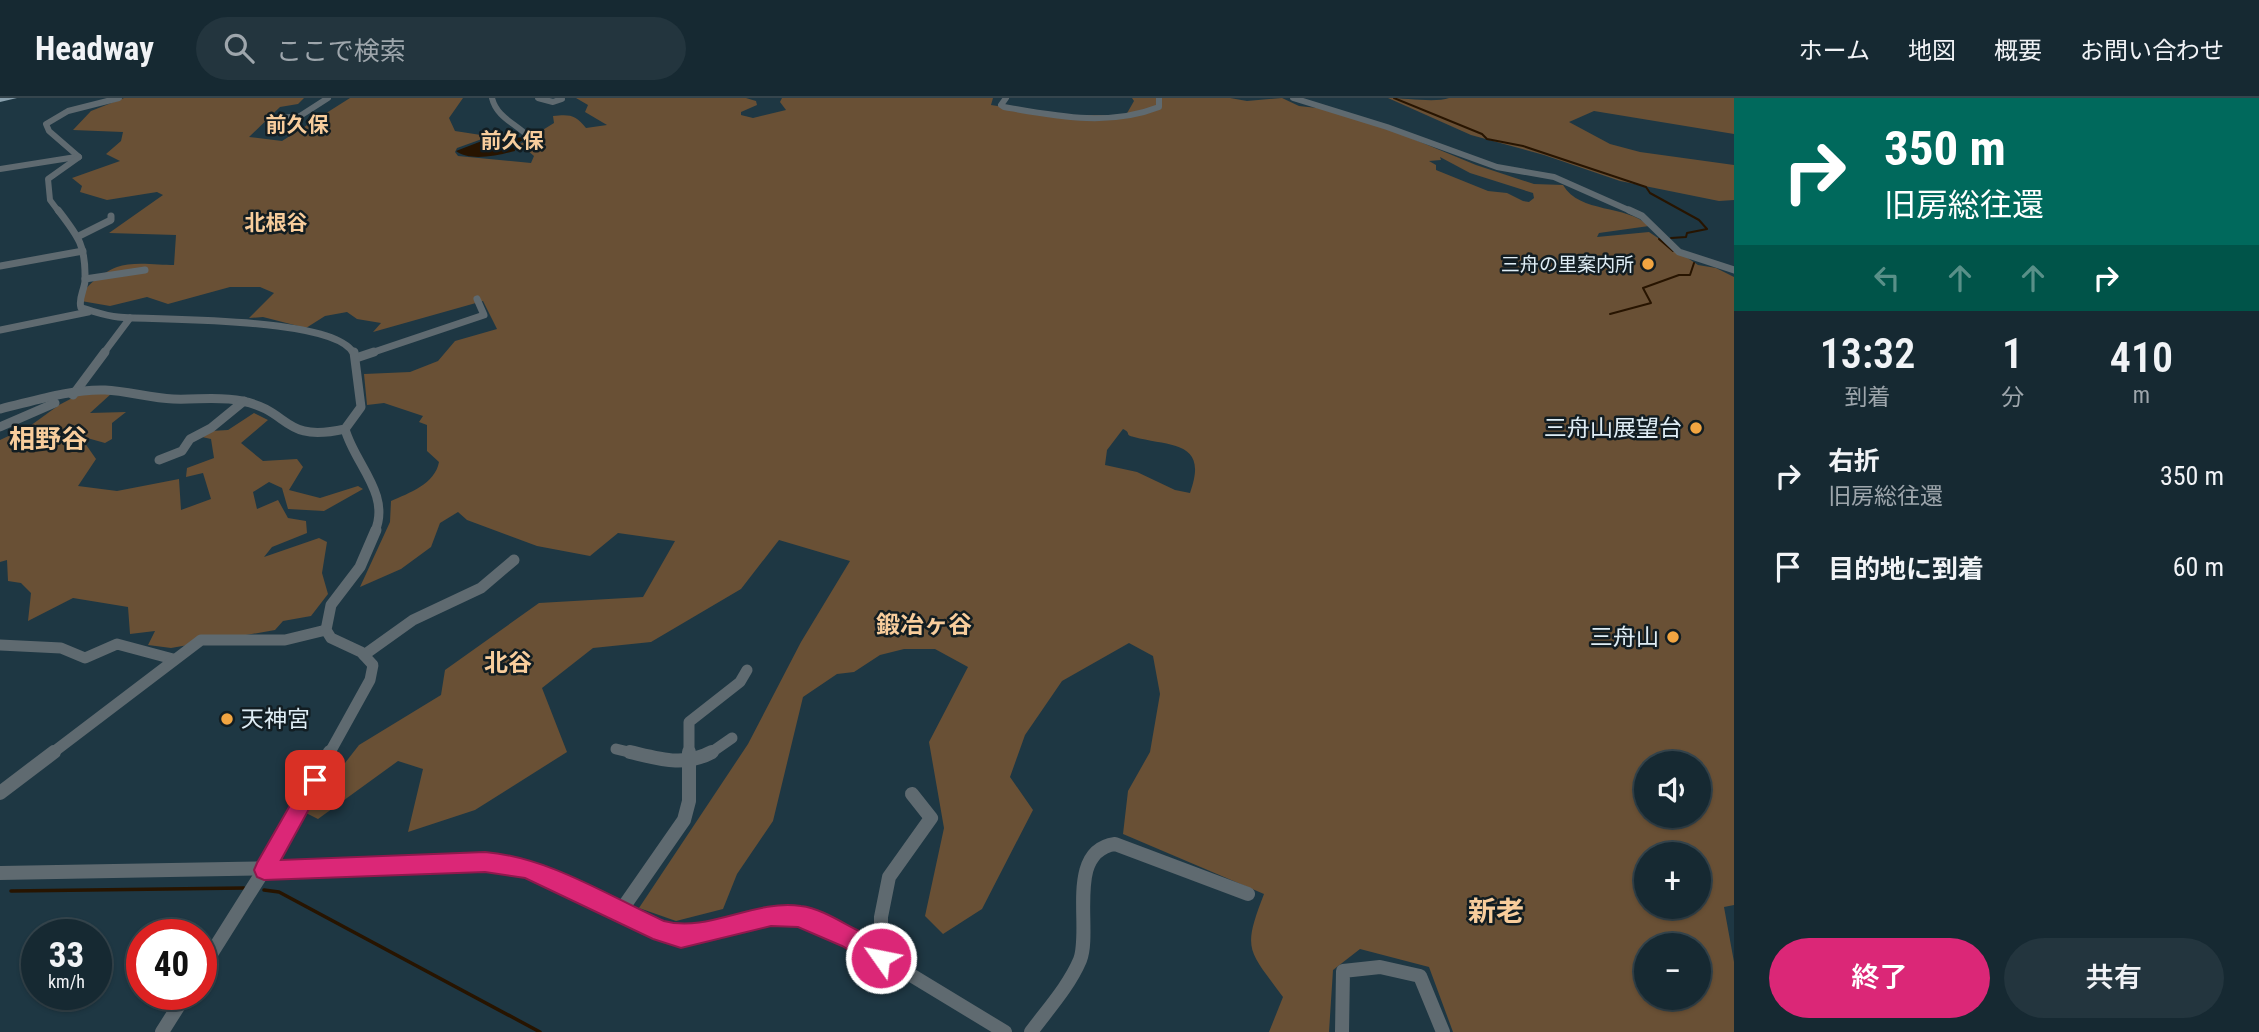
<!DOCTYPE html>
<html lang="ja">
<head>
<meta charset="utf-8">
<style>
  body { margin:0; font-family:"Roboto Condensed","Noto Sans JP",sans-serif; background:#23353e; color:#f1f3f6; height:100vh; display:flex; flex-direction:column; font-size:26px; white-space:nowrap }
  * { box-sizing:border-box; margin:0 }
  p { font-size:23px; color:#9ea6ac }
  .icon { flex:none; width:38px; height:38px; fill:none; stroke:currentColor; stroke-width:2; stroke-linecap:round; stroke-linejoin:round }
  .map { position:relative; flex:1; overflow:hidden }
  .side { display:flex; flex-direction:column; background:#162932; width:525px }
  .side>* { flex:none }
  .banner { background:#00695c; color:#fff; overflow:hidden }
  .tools { position:absolute; left:1634px; top:653px; display:grid; gap:14px }
  .tools a { display:grid; place-items:center; width:77px; height:77px; border-radius:50%; background:#162932; box-shadow:0 2px 5px #0004,0 0 0 2px #35454d; font-size:35px }
  .speed { position:absolute; left:21px; top:821px; display:flex; gap:14px; font-size:35px; font-weight:700; text-align:center }
  .speed>* { display:grid; place-content:center; width:91px; height:91px; border-radius:50%; background:#162932; box-shadow:0 2px 5px #0004,0 0 0 2px #35454d; line-height:1 }
  .speed small { font-size:18px; font-weight:400 }
  .speed .limit { border:10px solid #d22; background:#fff; color:#111 }
  .pin { position:absolute; display:grid; place-items:center; width:60px; height:60px; color:#fff; margin:-30px; border-radius:14px; box-shadow:0 4px 10px #0006 }
  .me { position:absolute; width:77px; margin:-38px; rotate:303deg; stroke-linejoin:round; filter:drop-shadow(0 0 5px #0008) }
  .turn { display:flex; align-items:center; gap:24px; height:147px; padding:0 35px; font-size:32px }
  .turn .icon { width:91px; height:91px; stroke-width:2.5 }
  .turn b { display:block; font-size:49px; line-height:60px }
  .lanes { display:flex; align-items:center; height:66px; padding:0 35px; background:#0003; justify-content:center; gap:35px; direction:ltr }
  .lanes .off { opacity:.35 }
  .eta { display:flex; justify-content:space-evenly; align-items:center; height:119px; text-align:center }
  .eta b { font-size:42px; font-weight:600; line-height:49px }
  .primary-button { display:flex; gap:14px; margin-top:auto; padding:14px 35px }
  .primary-button a { flex:1; height:80px; border-radius:42px; background:#db2777; color:#fff; font-size:28px; font-weight:600; line-height:80px; text-align:center }
  .primary-button a+a { background:#23353e; color:#f1f3f6 }
  ul { padding:0; list-style:none }
  li { display:flex; align-items:center; gap:21px; height:91px; padding:0 35px }
  li div { flex:1 }
  li b { display:block; font-size:26px }
  li em { font-style:normal }
  header { display:flex; align-items:center; gap:42px; box-sizing:border-box; height:98px; padding:0 35px; background:#162932; border-bottom:2px solid #35454d }
  header strong { font-size:33px }
  nav { display:flex; gap:38px; margin-inline-start:auto; font-size:24px }
  .search { width:490px; height:63px; background:#23353e; display:flex; align-items:center; gap:18px; box-sizing:border-box; padding:0 24px; border-radius:38px; color:#9ea6ac; font-size:26px }
  main { display:flex; flex:1; min-height:0 }
  .map>svg:first-child { display:block }
</style>
</head>
<body>
<header>
<strong>Headway</strong>
<div class="search"><svg class="icon" aria-label="search" viewBox="0 0 24 24"><circle cx="10" cy="10" r="6"/><path d="M15 15l6 6"/></svg>ここで検索</div>
<nav><a>ホーム</a><a>地図</a><a>概要</a><a>お問い合わせ</a></nav>
</header>
<main>
<div class="map">
<svg width="1734" height="934" viewBox="0 0 1734 934">
  <rect width="100%" height="100%" fill="#1e3743"/>
  <!-- green -->
  <g fill="#695035" fill-rule="evenodd">
    <path d="M 124,0 L 304,0 L 298,6 L 280,9 L 249,39 L 282,43 L 350,0 L 463,0 L 449,20 L 455,33 L 481,37 L 482,41 L 457,50 L 455,54 L 458,58 L 531,65 L 534,58 L 520,46 L 554,25 L 553,18 C 570,16 576,17 586,30 L 607,27 L 585,14 L 588,7 L 576,0 L 746,0 L 756,3 L 757,7 L 741,14 L 741,17 L 753,20 L 786,12 L 780,4 L 782,0 L 993,0 L 991,7 L 1054,17 L 1126,17 L 1134,3 L 1132,0 L 1230,0 L 1247,3 L 1282,0 L 1299,8 L 1326,11 L 1389,31 L 1476,67 L 1534,86 L 1563,87 C 1580,116 1626,106 1649,128 L 1599,135 L 1597,139 L 1649,134 L 1698,167 L 1716,170 L 1734,179 L 1734,807 L 1724,809 L 1734,864 L 1734,934 L 1453,934 L 1429,869 L 1360,851 L 1333,872 L 1329,934 L 1269,934 L 1283,899 C 1248,851 1242,853 1264,796 L 1123,736 L 1128,693 L 1150,654 L 1160,596 L 1153,558 L 1129,545 L 1062,583 L 1025,637 L 1010,679 L 1033,712 L 982,811 L 943,836 L 925,818 L 944,730 L 929,644 L 968,569 L 935,551 L 904,551 L 880,557 L 854,574 L 837,576 L 803,599 L 773,723 L 737,776 L 723,811 L 676,823 L 639,810 L 748,646 L 801,544 L 850,463 L 779,442 L 741,491 L 651,544 L 593,550 L 542,590 L 567,654 L 475,712 L 408,734 L 423,671 L 398,663 L 318,721 L 306,715 L 359,647 L 441,597 L 445,572 L 539,505 L 643,499 L 675,443 L 618,435 L 590,458 L 537,448 L 467,422 L 458,414 L 440,425 L 431,449 L 401,471 L 360,489 L 390,424 L 391,403 C 409,395 435,386 439,364 L 427,353 L 427,327 L 419,324 L 423,318 L 384,305 L 367,307 L 364,276 L 410,274 L 438,263 L 455,243 L 497,231 L 483,203 L 373,234 L 381,225 L 357,221 L 347,214 L 325,218 L 306,230 L 263,219 L 249,220 L 274,195 L 260,189 L 230,189 L 168,206 L 147,199 L 110,208 L 81,203 C 81,189 104,174 117,169 C 132,163 158,167 174,167 L 176,137 L 109,135 L 163,97 L 157,94 L 107,102 L 80,94 L 82,88 L 72,80 L 120,63 L 106,56 L 121,43 L 123,34 L 73,32 L 91,13 ZM 1440,59 L 1470,75 L 1533,95 L 1534,100 L 1529,104 L 1523,103 L 1507,95 L 1488,93 L 1436,72 L 1436,67 L 1429,63 L 1441,62 ZM 1123,331 C 1132,335 1124,337 1134,339 C 1171,349 1209,342 1190,395 L 1175,392 L 1137,374 L 1105,367 L 1107,352 ZM 1647,665 L 1699,665 L 1699,718 L 1647,718 ZM 1647,756 L 1699,756 L 1699,808 L 1647,808 ZM 1647,847 L 1699,847 L 1699,900 L 1647,900 Z"/>
    <path d="M 1388,0 C 1405,0 1436,5 1449,0 L 1734,0 L 1734,36 L 1594,13 L 1569,24 L 1610,46 L 1640,54 L 1734,67 L 1734,102 L 1719,103 L 1620,83 L 1544,57 L 1471,37 Z"/>
    <path d="M 112,295 L 90,315 L 126,314 L 112,325 L 112,341 L 105,345 L 80,338 L 96,361 L 78,388 L 117,393 L 179,381 L 181,412 L 211,401 L 203,375 L 186,379 L 187,370 L 214,360 L 211,341 L 202,339 L 211,333 L 228,332 L 254,315 L 268,322 L 241,345 L 263,363 L 297,361 L 303,369 L 289,392 L 320,400 L 358,388 L 363,391 L 324,413 L 288,411 L 282,390 L 269,384 L 253,394 L 257,411 L 278,402 L 288,420 L 306,423 L 307,435 L 272,449 L 264,459 L 319,440 L 327,444 L 322,475 L 328,496 L 311,518 L 283,523 L 275,532 L 171,550 L 148,547 L 155,533 L 130,536 L 128,509 L 73,500 L 28,523 L 31,495 L 21,485 L 8,483 L 7,462 L 0,464 L 0,342 L 30,328 L 59,307 L 80,296 Z"/>
  </g>
  <!-- water -->
  <path fill="#271400" d="M 529,39 L 514,47 L 515,53 C 499,57 470,64 456,53 L 487,41 Z"/>
  <g fill="none" stroke-linecap="round" stroke-linejoin="round">
    <!-- stream-far1 -->
    <g stroke="#271400" stroke-width="2">
      <path d="M 1394,0 L 1482,36 L 1487,41 L 1523,48 L 1646,89 L 1650,95 L 1699,122 L 1707,131 L 1687,135 L 1686,139 L 1671,140"/>
      <path d="M 1659,141 L 1673,153"/>
      <path d="M 1610,216 L 1651,205 L 1643,190 L 1679,177 L 1690,177 L 1694,165"/>
    </g>
    <!-- stream -->
    <g stroke="#271400" stroke-width="3.5">
      <path d="M 264,792 L 279,794 L 540,934"/>
      <path d="M 11,793 L 244,790"/>
    </g>
    <!-- minor-far4 -->
    <g stroke="#5f6a70" stroke-width="6">
      <path d="M 492,0 C 498,25 528,28 536,51"/>
      <path d="M 538,0 L 553,4 L 562,1"/>
      <path d="M 1006,0 L 1001,7 L 1004,9 C 1056,18 1108,29 1159,9 L 1159,0"/>
      <path d="M 1293,0 L 1387,29 L 1497,69 L 1554,79 L 1633,114"/>
      <path d="M 281,20 L 300,18 L 328,0"/>
      <path d="M 79,59 L 49,33 L 46,26 L 68,13 L 119,0"/>
      <path d="M 0,71 L 76,59"/>
      <path d="M 59,114 L 50,102 L 48,81 L 79,59"/>
    </g>
    <!-- minor-far3 -->
    <g stroke="#5f6a70" stroke-width="7">
      <path d="M 58,112 C 79,139 86,148 85,183 C 84,193 78,201 81,210 C 93,213 106,218 118,219 C 161,223 336,218 354,256"/>
      <path d="M 1629,112 L 1642,118 L 1679,154 L 1734,172"/>
      <path d="M 79,138 L 111,122 L 111,118"/>
      <path d="M 0,168 L 83,153"/>
      <path d="M 85,181 L 145,172"/>
      <path d="M 0,232 L 88,214"/>
      <path d="M 103,256 L 130,220"/>
      <path d="M 368,256 L 484,217 L 477,201"/>
    </g>
    <!-- minor-far2 -->
    <g stroke="#5f6a70" stroke-width="9">
      <path d="M 356,260 L 374,254"/>
      <path d="M 73,297 L 105,254"/>
      <path d="M 0,311 C 34,303 70,291 105,292 C 128,293 150,300 173,301 C 196,302 220,298 242,303 C 292,313 281,345 345,331 L 361,309 L 354,254"/>
      <path d="M 0,329 L 55,305"/>
      <path d="M 345,331 C 354,365 391,396 375,433"/>
      <path d="M 159,362 L 182,353 L 190,341 L 211,330 L 244,303"/>
    </g>
    <!-- minor-far1 -->
    <g stroke="#5f6a70" stroke-width="11">
      <path d="M 0,547 L 61,550 L 85,560 L 117,546 L 173,561"/>
      <path d="M 364,557 L 413,522 L 481,490 L 514,462"/>
      <path d="M 616,651 L 637,656"/>
      <path d="M 51,656 L 201,542 L 285,542 L 326,532"/>
      <path d="M 329,656 L 370,582 L 373,567 L 361,554 L 331,540 L 326,532 L 331,507 L 360,469 L 376,432"/>
      <path d="M 689,656 L 689,624 L 740,584 L 747,572"/>
      <path d="M 709,656 L 732,640"/>
    </g>
    <!-- minor -->
    <g stroke="#5f6a70" stroke-width="14">
      <path d="M 630,654 C 660,661 684,669 712,654"/>
      <path d="M 0,695 L 54,654"/>
      <path d="M 0,775 L 508,766 L 528,770 L 661,833 L 681,839 L 693,838 L 771,817 L 810,820 L 850,840 L 1005,934"/>
      <path d="M 620,814 L 684,722 L 689,703 L 689,654"/>
      <path d="M 881,860 L 881,819 L 889,779 L 931,720 L 912,696"/>
      <path d="M 201,872 L 264,772 L 330,654"/>
      <path d="M 162,934 L 186,896"/>
      <path d="M 1031,934 C 1048,911 1069,888 1080,862 C 1092,831 1065,753 1115,746 L 1248,796"/>
      <path d="M 1342,934 L 1343,873 L 1380,869 L 1420,878 L 1443,934"/>
    </g>
    <!-- major -->
    <path fill="#89a0ad" fill-rule="evenodd" d="M 0,0 L 17,0 L 0,4 Z"/>
  </g>
  <!-- route -->
  <path fill="#db2777" stroke="#8e194d" stroke-width="2" d="M 315,673 L 322,676 L 325,682 L 281,762 L 485,754 C 548,759 607,797 664,823 C 708,835 754,801 801,808 C 819,810 838,822 855,831 C 868,837 887,846 892,860 L 889,868 L 881,871 L 842,848 L 798,829 L 771,828 L 681,850 L 653,841 L 525,780 L 485,774 L 264,782 L 257,779 L 254,772 L 257,765 L 308,676 Z"/>
  <!-- markers -->
  <g fill="#f2a541" stroke="#121d22" stroke-width="2.5">
    <circle cx="1648" cy="166" r="7"/>
    <circle cx="1696" cy="330" r="7"/>
    <circle cx="1673" cy="539" r="7"/>
    <circle cx="227" cy="621" r="7"/>
  </g>
  <g text-anchor="middle" stroke-width="5" stroke-linejoin="round" paint-order="stroke">
    <!-- far-poi labels -->
    <g font-size="19" fill="#dfedf5" stroke="#121d22" text-anchor="end">
      <text x="1634" y="173">三舟の里案内所</text>
    </g>
    <!-- far-neighbourhood labels -->
    <g font-size="21" font-weight="bold" fill="#f8cd9c" stroke="#121d22">
      <text x="297" y="34">前久保</text>
      <text x="512" y="50">前久保</text>
      <text x="276" y="132">北根谷</text>
    </g>
    <!-- poi labels -->
    <g font-size="23" fill="#dfedf5" stroke="#121d22" text-anchor="end">
      <text x="1682" y="338">三舟山展望台</text>
      <text x="1659" y="547">三舟山</text>
      <text x="241" y="629" text-anchor="start">天神宮</text>
    </g>
    <!-- neighbourhood labels -->
    <g font-size="24" font-weight="bold" fill="#f8cd9c" stroke="#121d22">
      <text x="924" y="535">鍛冶ヶ谷</text>
      <text x="508" y="573">北谷</text>
    </g>
    <!-- quarter labels -->
    <g font-size="26" font-weight="bold" fill="#f8cd9c" stroke="#121d22">
      <text x="48" y="350">相野谷</text>
    </g>
    <!-- near-neighbourhood labels -->
    <g font-size="28" font-weight="bold" fill="#f8cd9c" stroke="#121d22">
      <text x="1496" y="823">新老</text>
    </g>
  </g>
</svg>
<div class="tools">
<a><svg class="icon" aria-label="sound" viewBox="0 0 24 24"><path d="M4 9h4l5-4v14l-5-4H4zM17 9q2 3 0 6"/></svg></a>
<a>+</a>
<a>−</a>
</div>
<div class="speed"><div>33<small>km/h</small></div><div class="limit">40</div></div>
<div class="pin" style="left:315px;top:682px;background:#d93025"><svg class="icon" aria-label="arrive" viewBox="0 0 24 24"><path d="M6 21V4h12l-3 4 3 4H6"/></svg></div>
<svg class="me" style="left:881px;top:860px" viewBox="-20 -20 40 40"><circle r="17" fill="#db2777" stroke="#fff" stroke-width="3"/><path d="M0-11L8 9 0 5-8 9z" fill="#fff"/></svg>
</div>
<section class="side">
<div class="banner">
<div class="turn"><svg class="icon" aria-label="right" viewBox="0 0 24 24"><path d="M7 20v-9h11M14 6l5 5-5 5"/></svg><div><b>350 m</b>旧房総往還</div></div>
<div class="lanes"><svg class="icon off" aria-label="left" viewBox="0 0 24 24"><path d="M17 20v-9H6M10 6l-5 5 5 5"/></svg><svg class="icon off" aria-label="ahead" viewBox="0 0 24 24"><path d="M12 20V5M6 11l6-6 6 6"/></svg><svg class="icon off" aria-label="ahead" viewBox="0 0 24 24"><path d="M12 20V5M6 11l6-6 6 6"/></svg><svg class="icon" aria-label="right" viewBox="0 0 24 24"><path d="M7 20v-9h11M14 6l5 5-5 5"/></svg></div>
</div>
<div class="eta">
<div><b>13:32</b><p>到着</p></div>
<div><b>1</b><p>分</p></div>
<div><b>410</b><p>m</p></div>
</div>
<ul>
<li><svg class="icon" aria-label="right" viewBox="0 0 24 24"><path d="M7 20v-9h11M14 6l5 5-5 5"/></svg><div><b>右折</b><p>旧房総往還</p></div><em>350 m</em></li>
<li><svg class="icon" aria-label="arrive" viewBox="0 0 24 24"><path d="M6 21V4h12l-3 4 3 4H6"/></svg><div><b>目的地に到着</b></div><em>60 m</em></li>
</ul>
<div class="primary-button"><a>終了</a><a>共有</a></div>
</section>
</main>
</body>
</html>
